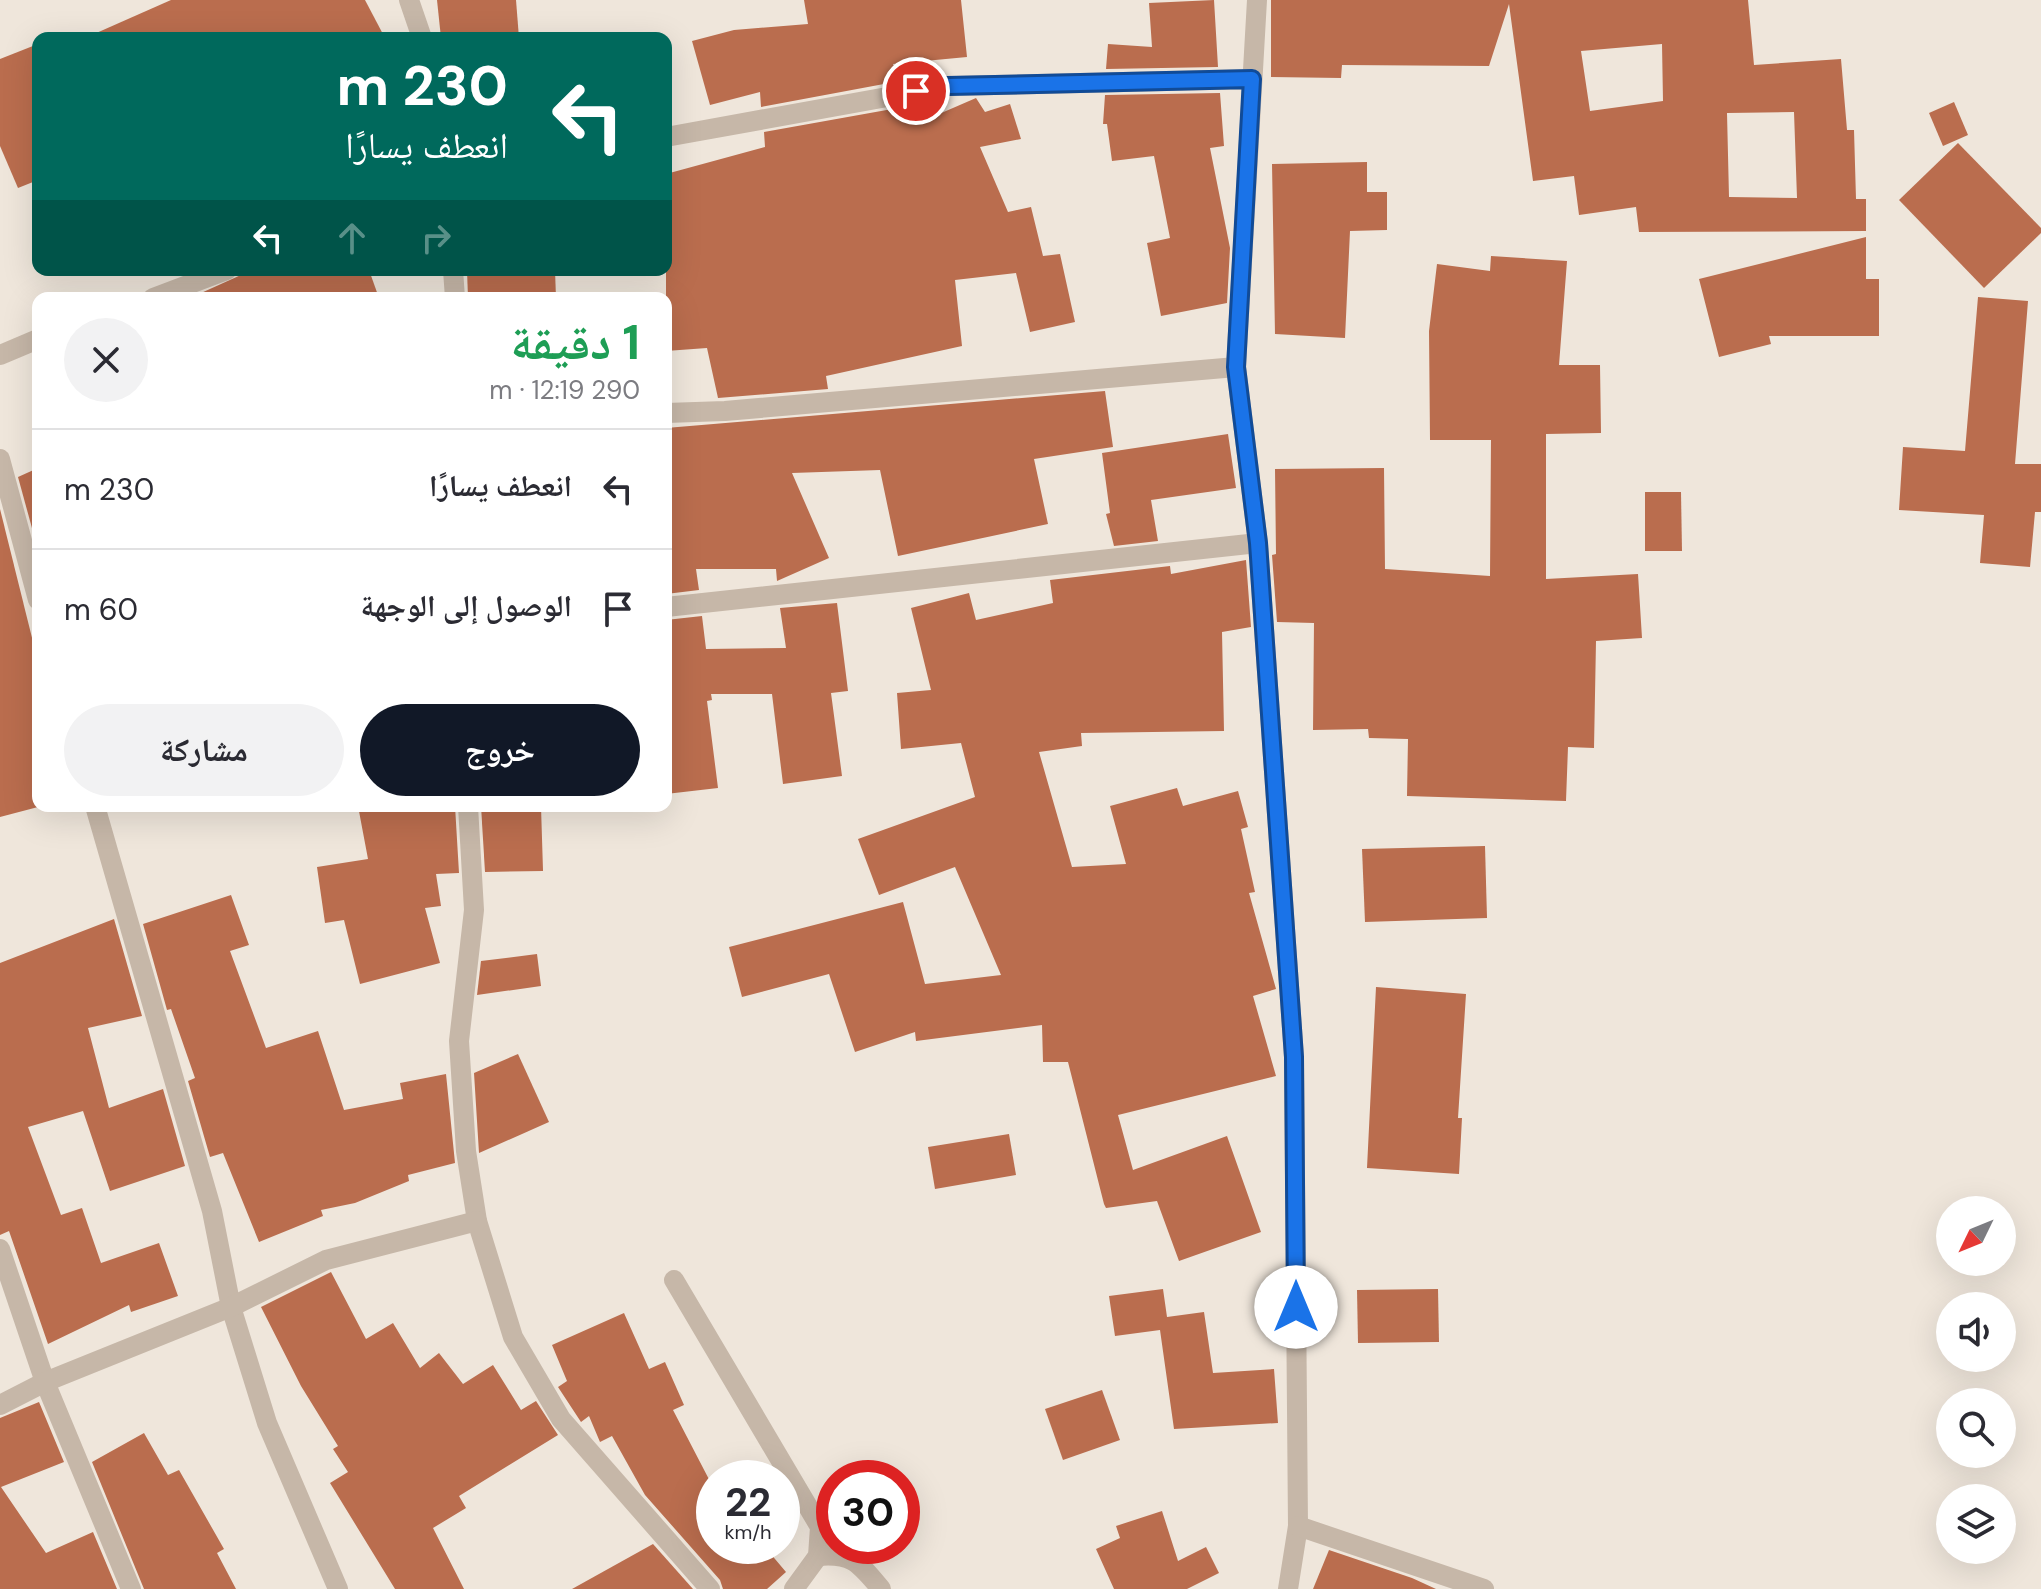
<!DOCTYPE html>
<html lang="ar">
<head>
<meta charset="utf-8">
<style>
  body { margin:0; font-family:"DM Sans","Noto Naskh Arabic",sans-serif; background:#f2f2f3; color:#2b2b33; direction:rtl; height:100vh; display:flex; flex-direction:column; font-size:30px; white-space:nowrap }
  * { box-sizing:border-box; margin:0 }
  p { font-size:26px; color:#7c7c81 }
  .icon { flex:none; width:44px; height:44px; fill:none; stroke:currentColor; stroke-width:2; stroke-linecap:round; stroke-linejoin:round }
  .map { position:relative; flex:1; overflow:hidden; direction:ltr }
  .side { position:absolute; left:32px; top:292px; width:640px; height:520px; display:flex; flex-direction:column; background:#fff; border-radius:16px; box-shadow:0 8px 32px #0002; direction:rtl }
  .side>* { flex:none }
  .top-card { position:absolute; left:32px; top:32px; width:640px; height:244px; border-radius:16px; box-shadow:0 8px 32px #0002; direction:rtl; background:#00695c; color:#fff; overflow:hidden }
  .needle { width:52px; rotate:227deg }
  .controls { position:absolute; left:1936px; top:1196px; display:grid; gap:16px }
  .controls a { display:grid; place-items:center; width:80px; height:80px; border-radius:50%; background:#fff; box-shadow:0 8px 32px #0002; font-size:40px }
  .speed { position:absolute; left:696px; top:1460px; display:flex; gap:16px; font-size:40px; font-weight:700; text-align:center }
  .speed>* { display:grid; place-content:center; width:104px; height:104px; border-radius:50%; background:#fff; box-shadow:0 8px 32px #0002; line-height:1 }
  .speed small { font-size:20px; font-weight:400 }
  .speed .limit { border:12px solid #d22; background:#fff; color:#111 }
  .pin { position:absolute; display:grid; place-items:center; width:68px; height:68px; color:#fff; margin:-34px; border:4px solid #fff; border-radius:50%; box-shadow:0 2px 8px #0007 }
  .me { position:absolute; width:88px; margin:-44px; rotate:0deg; stroke-linejoin:round; filter:drop-shadow(0 0 6px #0008) }
  .turn { display:flex; align-items:center; gap:28px; height:168px; padding:0 32px; font-size:36px }
  .turn .icon { width:104px; height:104px; stroke-width:2.5 }
  .turn b { display:block; font-size:56px; line-height:68px }
  .lanes { display:flex; align-items:center; height:76px; padding:0 32px; background:#0003; justify-content:center; gap:40px; direction:ltr }
  .lanes .off { opacity:.35 }
  .round { display:grid; place-items:center; flex:none; width:84px; height:84px; border-radius:42px; background:#f2f2f3 }
  .headline { display:flex; align-items:center; justify-content:space-between; height:136px; padding:0 32px }
  h1 { font-size:48px; font-weight:700; line-height:60px; color:#1e9e55 }
  .cta { display:flex; gap:16px; margin-top:auto; padding:16px 32px }
  .cta a { flex:1; height:92px; border-radius:48px; background:#111827; color:#fff; font-size:32px; font-weight:700; line-height:92px; text-align:center }
  .cta a+a { background:#f2f2f3; color:#2b2b33 }
  ul { padding:0; list-style:none }
  li { display:flex; align-items:center; gap:24px; height:120px; padding:0 32px; border-top:2px solid #e1e1e2 }
  li div { flex:1 }
  li b { display:block; font-size:30px }
  li em { font-style:normal }
  .map>svg:first-child { display:block }
</style>
</head>
<body>
<div class="map">
<svg width="2041" height="1589" viewBox="0 0 2041 1589">
  <rect width="100%" height="100%" fill="#efe6db"/>
  <!-- building -->
  <g fill="#ba6d4e" fill-rule="evenodd">
    <path d="M 171,0 L 365,0 L 385,38 L 85,38 Z"/>
    <path d="M 437,0 L 516,0 L 519,38 L 441,38 Z"/>
    <path d="M 804,0 L 961,0 L 967,57 L 893,64 L 900,81 L 761,107 L 760,92 L 710,105 L 692,41 L 734,30 L 808,24 Z"/>
    <path d="M 1214,0 L 1218,67 L 1106,69 L 1108,44 L 1152,47 L 1149,3 Z"/>
    <path d="M 1271,0 L 1748,0 L 1754,65 L 1841,59 L 1847,130 L 1854,130 L 1856,199 L 1866,199 L 1866,231 L 1639,232 L 1636,207 L 1579,215 L 1574,176 L 1533,181 L 1509,4 L 1489,66 L 1342,65 L 1341,78 L 1271,77 ZM 1662,44 L 1663,101 L 1590,111 L 1581,51 ZM 1794,112 L 1797,198 L 1729,197 L 1727,113 Z"/>
    <path d="M 38,44 L 38,180 L 18,188 L 0,146 L 0,59 Z"/>
    <path d="M 1220,93 L 1224,146 L 1210,148 L 1230,248 L 1227,303 L 1161,316 L 1147,243 L 1170,238 L 1154,156 L 1112,161 L 1107,124 L 1103,124 L 1105,95 Z"/>
    <path d="M 976,98 L 985,112 L 1010,104 L 1021,139 L 980,147 L 1008,212 L 1031,207 L 1043,256 L 1060,254 L 1075,322 L 1030,332 L 1016,273 L 955,280 L 962,346 L 826,376 L 828,389 L 718,398 L 707,348 L 666,351 L 666,174 L 765,147 L 764,132 L 909,106 L 916,124 Z"/>
    <path d="M 1954,102 L 1968,135 L 1943,146 L 1929,113 Z"/>
    <path d="M 1958,143 L 2041,228 L 2041,233 L 1984,288 L 1899,200 Z"/>
    <path d="M 1367,162 L 1367,192 L 1387,192 L 1387,230 L 1350,231 L 1345,338 L 1275,334 L 1272,164 Z"/>
    <path d="M 1866,237 L 1866,279 L 1879,279 L 1879,336 L 1769,336 L 1771,344 L 1719,357 L 1699,279 Z"/>
    <path d="M 1491,256 L 1567,261 L 1559,365 L 1600,365 L 1601,433 L 1546,434 L 1546,579 L 1638,574 L 1642,638 L 1596,641 L 1594,748 L 1568,747 L 1566,801 L 1407,796 L 1408,739 L 1369,738 L 1368,729 L 1313,730 L 1314,623 L 1277,622 L 1272,555 L 1276,554 L 1275,469 L 1384,468 L 1385,569 L 1490,576 L 1491,440 L 1430,440 L 1429,331 L 1437,264 L 1490,271 Z"/>
    <path d="M 252,270 L 369,270 L 379,298 L 190,298 Z"/>
    <path d="M 467,270 L 555,270 L 556,298 L 468,298 Z"/>
    <path d="M 1978,297 L 2028,301 L 2015,464 L 2041,464 L 2041,512 L 2035,512 L 2030,567 L 1980,563 L 1984,515 L 1899,510 L 1903,447 L 1965,451 Z"/>
    <path d="M 1105,391 L 1113,447 L 1034,459 L 1048,524 L 898,556 L 880,470 L 792,473 L 829,558 L 777,581 L 776,569 L 696,569 L 699,590 L 666,594 L 666,428 Z"/>
    <path d="M 1228,434 L 1236,488 L 1151,500 L 1158,541 L 1114,546 L 1106,514 L 1110,513 L 1102,453 Z"/>
    <path d="M 38,468 L 38,550 L 18,477 Z"/>
    <path d="M 1645,492 L 1681,492 L 1682,551 L 1645,551 Z"/>
    <path d="M 0,509 L 38,662 L 38,807 L 0,817 Z"/>
    <path d="M 1246,560 L 1251,627 L 1222,632 L 1224,731 L 1081,733 L 1082,746 L 1039,752 L 1072,867 L 1126,864 L 1110,806 L 1177,788 L 1183,806 L 1238,791 L 1248,827 L 1241,829 L 1255,892 L 1249,893 L 1276,989 L 1253,996 L 1276,1076 L 1118,1115 L 1133,1170 L 1227,1136 L 1261,1232 L 1179,1261 L 1157,1201 L 1106,1208 L 1104,1204 L 1068,1062 L 1043,1062 L 1042,1025 L 916,1041 L 915,1032 L 855,1052 L 829,974 L 742,997 L 729,947 L 903,902 L 925,984 L 1001,975 L 955,867 L 879,895 L 858,839 L 975,797 L 961,743 L 901,749 L 897,693 L 931,690 L 911,608 L 969,593 L 976,620 L 1053,603 L 1050,580 L 1170,566 L 1171,574 Z"/>
    <path d="M 837,603 L 848,691 L 831,693 L 842,776 L 783,784 L 772,694 L 711,694 L 712,700 L 707,701 L 718,788 L 666,794 L 666,620 L 702,616 L 706,649 L 786,648 L 780,608 Z"/>
    <path d="M 358,806 L 455,806 L 459,873 L 436,874 L 441,906 L 425,908 L 440,963 L 360,984 L 344,920 L 325,923 L 317,867 L 368,859 Z"/>
    <path d="M 481,806 L 541,806 L 543,871 L 485,872 Z"/>
    <path d="M 1485,846 L 1487,918 L 1365,922 L 1362,849 Z"/>
    <path d="M 231,895 L 249,945 L 230,951 L 266,1048 L 318,1031 L 344,1110 L 403,1099 L 400,1083 L 446,1074 L 455,1163 L 408,1175 L 409,1181 L 355,1203 L 321,1210 L 323,1216 L 259,1242 L 223,1153 L 210,1157 L 188,1081 L 195,1078 L 171,1009 L 167,1010 L 143,924 Z"/>
    <path d="M 114,919 L 142,1016 L 88,1028 L 109,1108 L 163,1089 L 185,1166 L 110,1191 L 83,1111 L 28,1127 L 61,1215 L 82,1208 L 101,1263 L 159,1243 L 178,1296 L 131,1312 L 129,1305 L 48,1344 L 9,1231 L 0,1235 L 0,963 Z"/>
    <path d="M 537,954 L 541,986 L 477,995 L 481,961 Z"/>
    <path d="M 1376,987 L 1466,994 L 1458,1118 L 1462,1118 L 1459,1174 L 1367,1168 Z"/>
    <path d="M 518,1054 L 549,1122 L 479,1153 L 474,1073 Z"/>
    <path d="M 1009,1134 L 1016,1175 L 935,1189 L 928,1147 Z"/>
    <path d="M 331,1272 L 366,1339 L 393,1323 L 420,1368 L 439,1353 L 463,1384 L 493,1365 L 521,1410 L 536,1401 L 558,1435 L 459,1496 L 466,1508 L 433,1528 L 464,1589 L 395,1589 L 330,1483 L 348,1472 L 333,1449 L 338,1446 L 301,1386 L 261,1307 Z"/>
    <path d="M 1163,1289 L 1167,1317 L 1204,1312 L 1213,1373 L 1274,1369 L 1278,1423 L 1174,1429 L 1160,1330 L 1115,1336 L 1109,1296 Z"/>
    <path d="M 1438,1289 L 1439,1342 L 1358,1343 L 1357,1290 Z"/>
    <path d="M 624,1313 L 649,1369 L 665,1362 L 684,1405 L 673,1410 L 714,1489 L 714,1546 L 764,1546 L 786,1572 L 767,1589 L 723,1589 L 720,1580 L 645,1495 L 612,1436 L 600,1442 L 589,1416 L 581,1422 L 558,1387 L 567,1381 L 552,1345 Z"/>
    <path d="M 1102,1390 L 1120,1440 L 1063,1460 L 1045,1409 Z"/>
    <path d="M 39,1402 L 64,1462 L 1,1487 L 46,1553 L 93,1532 L 117,1589 L 0,1589 L 0,1418 Z"/>
    <path d="M 144,1433 L 168,1475 L 179,1470 L 224,1549 L 217,1553 L 236,1589 L 144,1589 L 92,1462 Z"/>
    <path d="M 1162,1511 L 1178,1561 L 1206,1547 L 1219,1573 L 1187,1589 L 1114,1589 L 1096,1549 L 1120,1538 L 1116,1526 Z"/>
    <path d="M 653,1544 L 693,1589 L 572,1589 Z"/>
    <path d="M 1329,1550 L 1412,1578 L 1436,1589 L 1313,1589 Z"/>
  </g>
  <g fill="none" stroke-linecap="round" stroke-linejoin="round">
    <!-- street -->
    <g stroke="#c6b7a8" stroke-width="20">
      <path d="M 409,0 L 422,38"/>
      <path d="M 1257,0 L 1236,367 L 1258,543 L 1294,1057 L 1298,1526 L 1288,1589"/>
      <path d="M 666,137 L 948,86 L 1252,79"/>
      <path d="M 453,270 L 455,298"/>
      <path d="M 153,298 L 227,270"/>
      <path d="M 0,355 L 38,339"/>
      <path d="M 666,413 L 725,411 L 1236,367"/>
      <path d="M 0,459 L 38,600"/>
      <path d="M 666,607 L 1258,543"/>
      <path d="M 95,806 L 212,1211 L 231,1307 L 267,1423 L 338,1589"/>
      <path d="M 468,806 L 474,910 L 459,1041 L 466,1151 L 477,1221 L 513,1337 L 561,1419 L 710,1589"/>
      <path d="M 0,1249 L 45,1382 L 131,1589"/>
      <path d="M 674,1280 L 820,1527 L 818,1556 L 794,1589"/>
      <path d="M 0,1405 L 45,1382 L 231,1307 L 326,1260 L 477,1221"/>
      <path d="M 1298,1526 L 1484,1589"/>
      <path d="M 818,1556 C 853,1553 859,1563 881,1589"/>
    </g>
  </g>
  <g fill="none" stroke-linecap="round" stroke-linejoin="round">
    <!-- route casing -->
    <g stroke="#114b97" stroke-width="20">
      <path id="route" d="M 916,91 L 948,86 L 1252,79 L 1236,367 L 1258,543 L 1294,1057 L 1296,1307"/>
    </g>
    <!-- route -->
    <use href="#route" stroke="#1a73e8" stroke-width="14"/>
  </g>
</svg>
<div class="controls">
<a><svg class="needle" viewBox="-14 -14 28 28"><path d="M0-13l5 13h-10z" fill="#e53935"/><path d="M0 13l5-13h-10z" fill="#7c7c81"/></svg></a>
<a><svg class="icon" aria-label="sound" viewBox="0 0 24 24"><path d="M4 9h4l5-4v14l-5-4H4zM17 9q2 3 0 6"/></svg></a>
<a><svg class="icon" aria-label="search" viewBox="0 0 24 24"><circle cx="10" cy="10" r="6"/><path d="M15 15l6 6"/></svg></a>
<a><svg class="icon" aria-label="layers" viewBox="0 0 24 24"><path d="M12 4l9 5-9 5-9-5zM3 14l9 5 9-5"/></svg></a>
</div>
<div class="speed"><div>22<small>km/h</small></div><div class="limit">30</div></div>
<div class="pin" style="left:916px;top:91px;background:#d93025"><svg class="icon" aria-label="arrive" viewBox="0 0 24 24"><path d="M6 21V4h12l-3 4 3 4H6"/></svg></div>
<svg class="me" style="left:1296px;top:1307px" viewBox="-20 -20 40 40"><circle r="19" fill="#fff"/><path d="M0-13L10 11 0 6-10 11z" fill="#1a73e8"/></svg>
<div class="top-card">
<div class="turn"><svg class="icon" aria-label="left" viewBox="0 0 24 24"><path d="M17 20v-9H6M10 6l-5 5 5 5"/></svg><div><b>230 m</b>انعطف يسارًا</div></div>
<div class="lanes"><svg class="icon" aria-label="left" viewBox="0 0 24 24"><path d="M17 20v-9H6M10 6l-5 5 5 5"/></svg><svg class="icon off" aria-label="ahead" viewBox="0 0 24 24"><path d="M12 20V5M6 11l6-6 6 6"/></svg><svg class="icon off" aria-label="right" viewBox="0 0 24 24"><path d="M7 20v-9h11M14 6l5 5-5 5"/></svg></div>
</div>
<section class="side">
<div class="headline"><div><h1>1 دقيقة</h1><p>290 m · 12:19</p></div><a class="round"><svg class="icon" aria-label="close" viewBox="0 0 24 24"><path d="M6 6l12 12M18 6L6 18"/></svg></a></div>
<ul>
<li><svg class="icon" aria-label="left" viewBox="0 0 24 24"><path d="M17 20v-9H6M10 6l-5 5 5 5"/></svg><div><b>انعطف يسارًا</b></div><em>230 m</em></li>
<li><svg class="icon" aria-label="arrive" viewBox="0 0 24 24"><path d="M6 21V4h12l-3 4 3 4H6"/></svg><div><b>الوصول إلى الوجهة</b></div><em>60 m</em></li>
</ul>
<div class="cta"><a>خروج</a><a>مشاركة</a></div>
</section>
</div>
</body>
</html>
